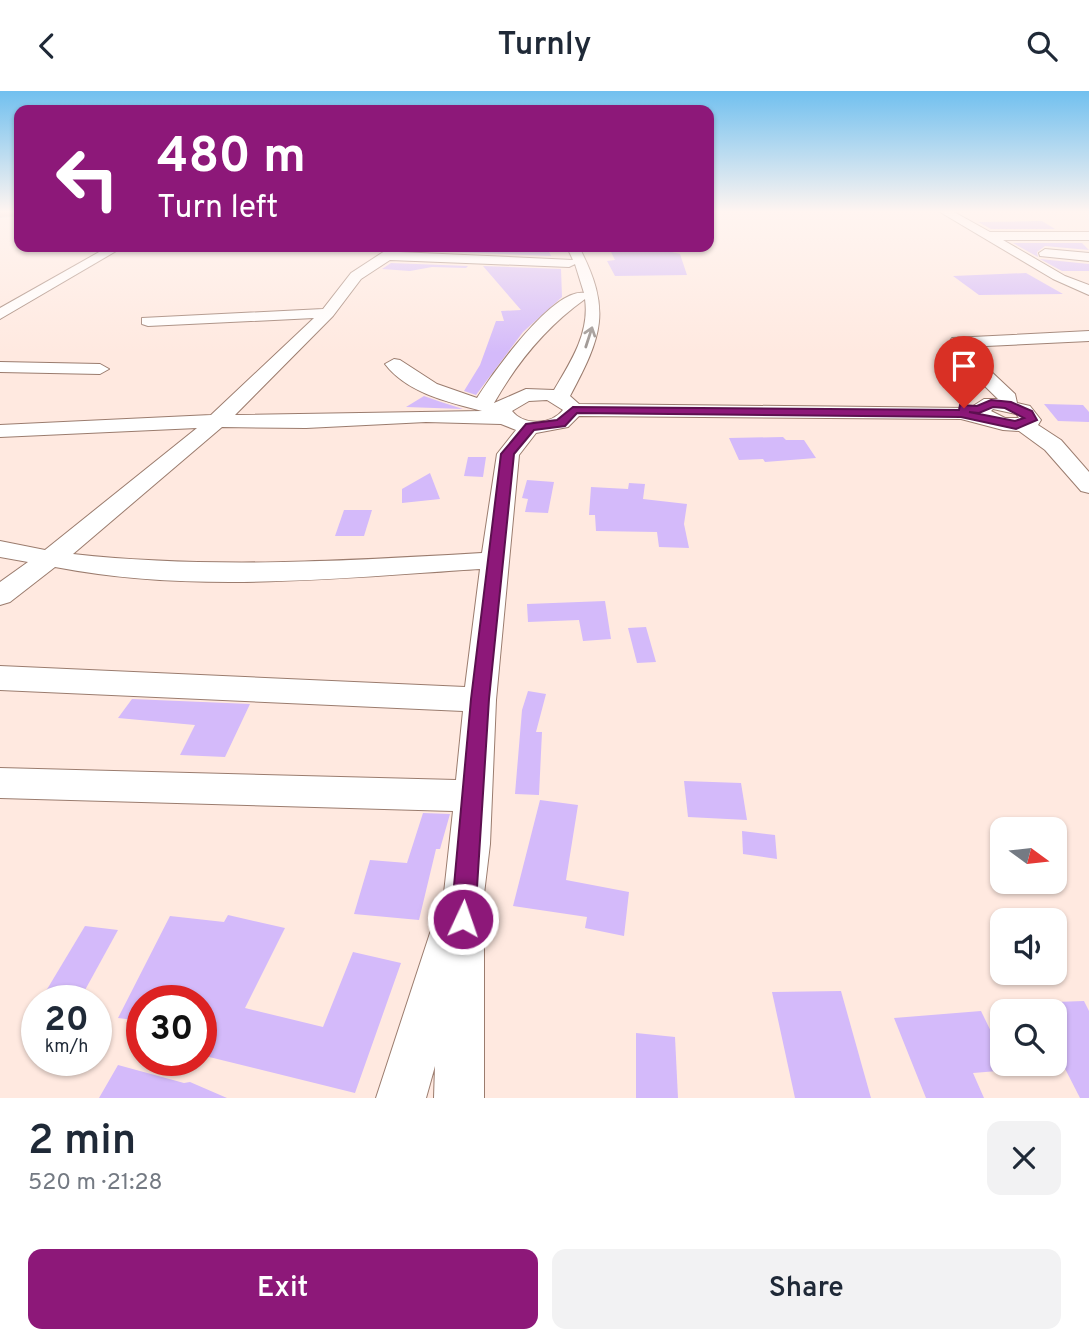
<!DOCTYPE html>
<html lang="en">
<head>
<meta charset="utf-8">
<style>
  body { margin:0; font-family:Overpass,sans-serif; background:#f2f2f3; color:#1f2937; height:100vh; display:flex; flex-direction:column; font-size:26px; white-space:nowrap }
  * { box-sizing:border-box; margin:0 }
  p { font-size:23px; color:#747a83 }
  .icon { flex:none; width:38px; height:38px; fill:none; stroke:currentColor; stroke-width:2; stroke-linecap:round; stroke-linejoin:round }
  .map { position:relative; height:1007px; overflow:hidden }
  .sheet { display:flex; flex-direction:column; background:#fff; flex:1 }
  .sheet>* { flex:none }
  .banner { position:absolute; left:14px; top:14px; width:700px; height:147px; border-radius:14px; box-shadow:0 2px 5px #0004; background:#8d1879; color:#fff; overflow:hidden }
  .needle { width:46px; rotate:105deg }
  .tools { position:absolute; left:990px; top:726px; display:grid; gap:14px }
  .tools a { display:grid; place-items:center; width:77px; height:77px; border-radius:14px; background:#fff; box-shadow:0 2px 5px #0004; font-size:35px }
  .speed { position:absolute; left:21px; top:894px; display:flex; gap:14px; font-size:35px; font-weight:700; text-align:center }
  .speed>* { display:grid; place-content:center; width:91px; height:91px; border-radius:50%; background:#fff; box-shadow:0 2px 5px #0004; line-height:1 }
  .speed small { font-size:18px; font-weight:400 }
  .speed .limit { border:10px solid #d22; background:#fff; color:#111 }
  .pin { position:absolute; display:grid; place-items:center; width:60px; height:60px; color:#fff; margin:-72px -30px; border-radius:50% 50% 50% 0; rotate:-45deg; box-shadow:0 0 7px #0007 }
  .pin .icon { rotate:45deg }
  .me { position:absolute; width:77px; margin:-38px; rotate:3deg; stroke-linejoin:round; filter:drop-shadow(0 0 5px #0008) }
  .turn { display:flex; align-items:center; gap:24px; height:147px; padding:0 28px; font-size:32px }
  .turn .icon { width:91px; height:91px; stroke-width:2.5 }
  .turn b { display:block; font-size:49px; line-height:60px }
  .round { display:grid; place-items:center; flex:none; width:74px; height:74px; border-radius:14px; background:#f2f2f3 }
  .summary { display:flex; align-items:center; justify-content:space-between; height:119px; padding:0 28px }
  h1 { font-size:42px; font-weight:600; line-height:52px }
  .cta { display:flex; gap:14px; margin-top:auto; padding:14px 28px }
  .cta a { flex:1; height:80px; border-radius:14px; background:#8d1879; color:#fff; font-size:28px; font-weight:600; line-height:80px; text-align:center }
  .cta a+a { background:#f2f2f3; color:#1f2937 }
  header { display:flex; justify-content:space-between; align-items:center; height:91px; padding:0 28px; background:#fff; font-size:32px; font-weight:600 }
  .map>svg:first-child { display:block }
</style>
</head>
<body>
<header><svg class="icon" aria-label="back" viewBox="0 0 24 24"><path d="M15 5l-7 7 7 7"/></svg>Turnly<svg class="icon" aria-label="search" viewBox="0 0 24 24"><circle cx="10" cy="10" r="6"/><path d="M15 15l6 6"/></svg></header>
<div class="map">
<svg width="1089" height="1007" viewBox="0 0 1089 1007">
  <rect width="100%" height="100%" fill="#ffe9e0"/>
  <!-- building -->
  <g fill="#d4bafa">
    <path d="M 1042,130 L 1055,138 L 991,138 L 978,131 Z"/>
    <path d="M 1013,152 L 1082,152 L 1089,159 L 1045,155 L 1037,161 L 1038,166 Z"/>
    <path d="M 411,156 L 449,159 L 449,156 L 547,156 L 551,165 L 406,159 Z"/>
    <path d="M 635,156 L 665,156 L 667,160 L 680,163 L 687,184 L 615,185 L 607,170 L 615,169 L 611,161 L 637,160 Z"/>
    <path d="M 1040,168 L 1089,173 L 1089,180 L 1062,180 Z"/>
    <path d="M 391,172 L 468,175 L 466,177 L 432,176 L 410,180 L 382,178 Z"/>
    <path d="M 483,175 L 561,178 L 562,206 L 523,241 L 476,304 L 464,300 L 480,274 L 496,230 L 504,230 L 501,220 L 521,219 Z"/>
    <path d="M 1026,182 L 1063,203 L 979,204 L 953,185 Z"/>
    <path d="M 424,305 L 441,311 L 463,318 L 406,316 Z"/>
    <path d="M 1044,313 L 1083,314 L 1089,321 L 1089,331 L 1058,330 Z"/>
    <path d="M 783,346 L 786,349 L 804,349 L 816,367 L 765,371 L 763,368 L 739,369 L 729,347 Z"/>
    <path d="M 468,366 L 486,366 L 483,386 L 464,385 Z"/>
    <path d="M 430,382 L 440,408 L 402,412 L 402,398 Z"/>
    <path d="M 527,389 L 554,391 L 548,422 L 525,421 L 528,408 L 522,407 Z"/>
    <path d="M 629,392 L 645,393 L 643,408 L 687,413 L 684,433 L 689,457 L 659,456 L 657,441 L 596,440 L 595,424 L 589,424 L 591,396 L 628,398 Z"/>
    <path d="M 344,419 L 372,419 L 364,445 L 335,445 Z"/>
    <path d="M 605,510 L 611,548 L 583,550 L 579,529 L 528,531 L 527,513 Z"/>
    <path d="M 646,536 L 656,571 L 637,572 L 628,537 Z"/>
    <path d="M 528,600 L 546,603 L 536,641 L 542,641 L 539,704 L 515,703 L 522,619 Z"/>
    <path d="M 132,608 L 250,613 L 225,666 L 180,664 L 195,634 L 118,627 Z"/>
    <path d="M 684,690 L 741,692 L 747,729 L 688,726 Z"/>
    <path d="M 540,709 L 578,714 L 566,789 L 629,801 L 624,845 L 585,837 L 587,826 L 513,815 Z"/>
    <path d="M 423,722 L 450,723 L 440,758 L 436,758 L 419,829 L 354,823 L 370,769 L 407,772 Z"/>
    <path d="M 742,740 L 775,744 L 777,768 L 743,763 Z"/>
    <path d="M 228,824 L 285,837 L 245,917 L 323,936 L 353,861 L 401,872 L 355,1002 L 201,964 L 201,910 L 142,910 L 142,930 L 118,927 L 170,825 L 224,831 Z"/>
    <path d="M 85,835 L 118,839 L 79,910 L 40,910 Z"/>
    <path d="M 841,900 L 871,1007 L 795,1007 L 772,901 Z"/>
    <path d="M 1084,910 L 1089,920 L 1089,1007 L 1080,1007 L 1055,958 L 1055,911 Z"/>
    <path d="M 981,920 L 1003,965 L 1003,973 L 1006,973 L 1010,979 L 973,982 L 984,1007 L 926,1007 L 894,927 Z"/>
    <path d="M 636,942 L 675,946 L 678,1007 L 636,1007 Z"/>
    <path d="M 118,974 L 184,992 L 190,991 L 227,1007 L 99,1007 Z"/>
  </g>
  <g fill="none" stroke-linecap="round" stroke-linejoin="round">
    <!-- minor casing -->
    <g stroke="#9b7c6e" stroke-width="2">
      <g id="minor">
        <path d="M 940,121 L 954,121 L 990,141 L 1089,141 L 1089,149 L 1003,149 L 1065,185 L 1089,194 L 1089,204 L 1053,188 Z"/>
        <path d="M 108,156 L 123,156 L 0,228 L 0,217 Z"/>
        <path d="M 391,156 L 404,156 L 399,161 L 573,169 L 567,156 L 579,156 C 612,219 602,245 570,305 L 579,313 L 970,317 L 984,308 L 998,308 L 949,260 L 946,256 L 952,247 L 1089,240 L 1089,250 L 965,256 L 1015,303 L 1017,312 L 1030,315 L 1041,329 L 1038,334 L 1061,349 L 1089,381 L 1089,402 L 1081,400 L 1045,359 L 1019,340 L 1003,339 L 961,328 L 579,325 L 568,336 L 536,342 L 519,364 L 496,609 L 490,753 L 484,803 L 484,1007 L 434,1007 L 435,975 L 426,1007 L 376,1007 L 432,836 L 442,820 L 453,720 L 0,707 L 0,677 L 456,689 L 463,620 L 0,599 L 0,575 L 465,596 L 480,478 C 340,487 194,503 55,476 L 10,511 L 0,514 L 0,491 L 28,471 L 0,466 L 0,450 L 45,459 L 197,337 L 0,346 L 0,334 L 211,324 L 314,227 L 148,235 L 142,233 L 142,227 L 323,218 L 351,182 ZM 390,169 L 569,176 L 575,173 L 584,202 C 553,197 493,282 477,307 L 437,293 L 400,269 L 394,268 L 385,273 C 407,302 448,311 482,320 L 235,324 L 333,225 L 361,188 ZM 585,208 C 590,242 570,272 554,299 L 526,298 L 494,312 C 518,270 546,236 585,208 ZM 547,309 L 563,319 C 551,334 524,335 512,320 L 529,310 ZM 993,318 L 1016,323 L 1019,327 L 1005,327 L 991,320 ZM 426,331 L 501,333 L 516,339 L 497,363 L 482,462 C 345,470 209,478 73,463 L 222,336 L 306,337 Z"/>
        <path d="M 1045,158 L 1089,162 L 1089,170 L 1040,165 L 1039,162 Z"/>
        <path d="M 0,271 L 100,273 L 109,278 L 100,283 L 0,281 Z"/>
      </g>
    </g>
    <!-- major casing -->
    <g stroke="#d3d0cf" stroke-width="2">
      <path id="major" d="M 0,121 L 19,121 L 19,124 L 0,126 Z"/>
    </g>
    <!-- minor -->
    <use href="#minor" fill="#fff" fill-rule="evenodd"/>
    <!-- major -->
    <use href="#major" fill="#dfb1ad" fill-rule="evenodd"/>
  </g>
  <!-- one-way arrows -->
  <defs><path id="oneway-shaft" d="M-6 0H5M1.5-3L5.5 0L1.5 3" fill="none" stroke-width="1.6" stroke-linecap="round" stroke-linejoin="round" transform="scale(1.75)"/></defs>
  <use stroke="#9c9592" href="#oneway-shaft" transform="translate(589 246) rotate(-72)"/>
  <!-- sky -->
  <linearGradient id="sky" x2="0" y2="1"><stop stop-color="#71c0ef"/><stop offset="0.46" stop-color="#fff5f1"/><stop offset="1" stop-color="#fff5f1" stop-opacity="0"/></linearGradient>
  <rect width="1089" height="262" fill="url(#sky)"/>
  <!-- route -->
  <path fill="#8d1879" stroke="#5c104f" stroke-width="2" fill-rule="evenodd" d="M 991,309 L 1011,311 L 1032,320 L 1037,329 L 1016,338 L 961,326 L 577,322 L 565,335 L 534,339 L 514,363 L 489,608 L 475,828 L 471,837 L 463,840 L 454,837 L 451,828 L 471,608 L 501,363 L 526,333 L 557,329 L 573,316 L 959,319 L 960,314 L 977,315 ZM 993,316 L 1005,317 L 1024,327 L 1015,330 L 969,321 L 979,322 Z"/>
</svg>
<div class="tools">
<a><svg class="needle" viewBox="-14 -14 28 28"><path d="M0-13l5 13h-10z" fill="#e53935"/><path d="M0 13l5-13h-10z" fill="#747a83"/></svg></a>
<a><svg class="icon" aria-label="sound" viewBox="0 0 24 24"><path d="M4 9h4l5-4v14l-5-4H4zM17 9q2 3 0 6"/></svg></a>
<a><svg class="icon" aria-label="search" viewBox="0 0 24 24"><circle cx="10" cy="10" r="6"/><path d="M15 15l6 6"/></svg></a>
</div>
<div class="speed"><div>20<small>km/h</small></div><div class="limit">30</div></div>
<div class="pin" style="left:964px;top:317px;background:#d93025"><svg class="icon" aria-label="arrive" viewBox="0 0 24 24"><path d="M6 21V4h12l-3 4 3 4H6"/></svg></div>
<svg class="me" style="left:463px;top:828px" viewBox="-20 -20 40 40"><circle r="17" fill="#8d1879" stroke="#fff" stroke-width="3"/><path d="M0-11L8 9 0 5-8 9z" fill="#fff"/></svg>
<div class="banner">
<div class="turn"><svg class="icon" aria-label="left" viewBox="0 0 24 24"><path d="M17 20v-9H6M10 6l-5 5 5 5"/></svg><div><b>480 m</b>Turn left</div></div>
</div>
</div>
<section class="sheet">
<div class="summary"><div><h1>2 min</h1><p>520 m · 21:28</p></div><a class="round"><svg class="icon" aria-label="close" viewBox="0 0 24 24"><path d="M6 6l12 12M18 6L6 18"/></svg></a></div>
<div class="cta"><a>Exit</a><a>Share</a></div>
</section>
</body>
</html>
